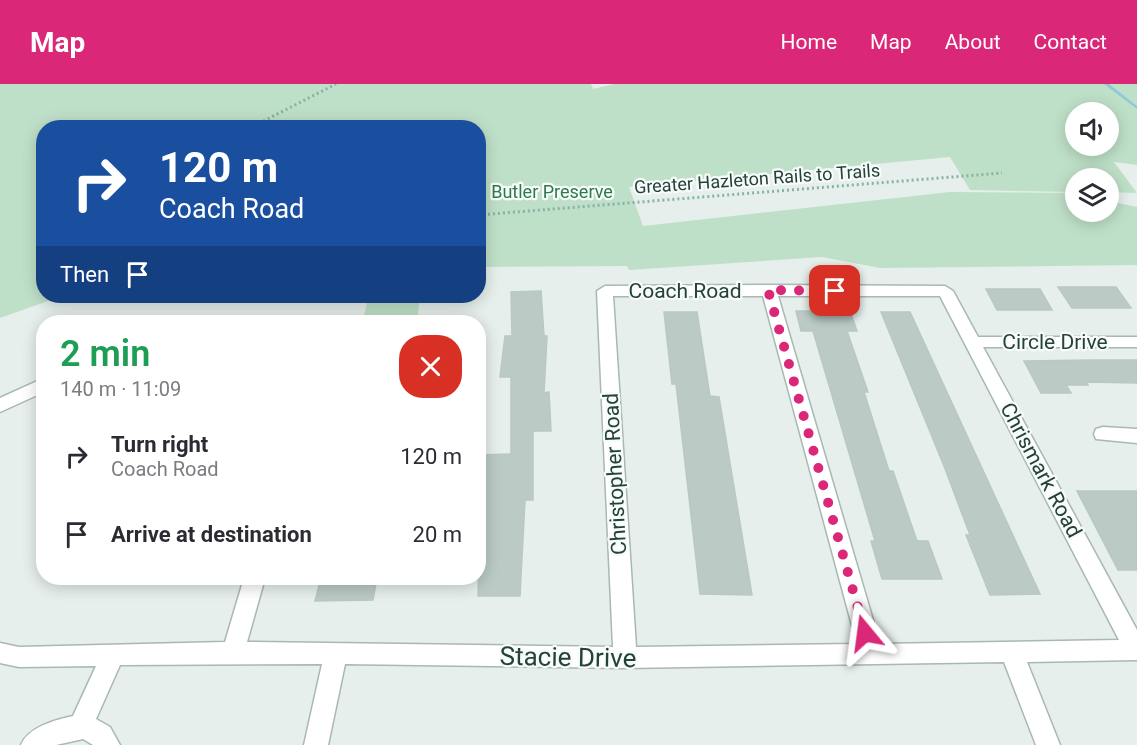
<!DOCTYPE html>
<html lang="en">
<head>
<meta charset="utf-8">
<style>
  body { margin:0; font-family:Roboto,sans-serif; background:#f2f2f3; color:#2b2b33; height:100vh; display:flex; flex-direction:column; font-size:22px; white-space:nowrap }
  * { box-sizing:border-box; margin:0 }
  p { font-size:20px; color:#7c7c81 }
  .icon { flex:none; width:33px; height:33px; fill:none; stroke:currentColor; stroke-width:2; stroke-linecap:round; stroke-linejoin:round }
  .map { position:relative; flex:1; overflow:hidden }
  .details { position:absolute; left:36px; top:231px; width:450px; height:270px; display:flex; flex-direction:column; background:#fff; border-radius:24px; box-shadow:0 3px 15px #0003 }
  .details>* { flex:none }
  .banner { position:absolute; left:36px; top:36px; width:450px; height:183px; border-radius:24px; box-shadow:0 3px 15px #0003; background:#1a4fa0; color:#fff; overflow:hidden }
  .buttons { position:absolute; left:1065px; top:18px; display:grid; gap:12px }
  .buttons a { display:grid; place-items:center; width:54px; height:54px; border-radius:50%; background:#fff; box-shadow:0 3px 15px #0003; font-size:30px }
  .pin { position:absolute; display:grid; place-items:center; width:51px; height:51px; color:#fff; margin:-26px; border-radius:12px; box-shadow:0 3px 9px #0006 }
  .me { position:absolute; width:66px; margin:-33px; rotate:344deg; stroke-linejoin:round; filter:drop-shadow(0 0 4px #0008) }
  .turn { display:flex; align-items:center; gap:21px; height:126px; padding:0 24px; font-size:27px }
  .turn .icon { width:78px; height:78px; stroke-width:2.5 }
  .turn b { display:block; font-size:42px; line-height:51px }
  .then { display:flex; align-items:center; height:57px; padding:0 24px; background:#0003; gap:12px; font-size:22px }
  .round { display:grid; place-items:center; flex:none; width:63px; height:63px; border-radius:24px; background:#f2f2f3 }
  .headline { display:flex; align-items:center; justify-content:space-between; height:102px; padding:0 24px }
  h1 { font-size:36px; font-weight:600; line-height:45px; color:#1e9e55 }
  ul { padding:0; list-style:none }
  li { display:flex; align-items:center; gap:18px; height:78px; padding:0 24px }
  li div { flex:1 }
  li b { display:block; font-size:22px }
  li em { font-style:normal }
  header { display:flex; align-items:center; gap:36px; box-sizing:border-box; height:84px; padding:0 30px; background:#db2777; color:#fff }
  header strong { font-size:28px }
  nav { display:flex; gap:33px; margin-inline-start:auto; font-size:21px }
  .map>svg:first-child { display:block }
</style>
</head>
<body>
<header>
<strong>Map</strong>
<nav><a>Home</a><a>Map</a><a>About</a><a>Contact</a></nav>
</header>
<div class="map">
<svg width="1137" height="661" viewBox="0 0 1137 661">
  <rect width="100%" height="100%" fill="#e6efeb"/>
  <!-- green -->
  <g fill="#bfe0c8" fill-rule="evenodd">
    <path d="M 0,0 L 591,0 L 593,5 L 614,0 L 1137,0 L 1137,81 L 1114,78 L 1137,109 L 1109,108 L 1108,94 L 1076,94 L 1075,108 L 970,106 L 950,73 L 629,103 L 643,142 L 950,108 L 1073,109 L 1076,128 L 1108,128 L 1109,117 L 1137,123 L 1137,181 L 880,184 L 822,173 L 629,186 L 627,182 L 479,183 L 478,44 L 44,44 L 44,212 L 62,212 L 0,234 ZM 1108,28 L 1108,62 L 1076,62 L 1076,28 Z"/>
    <path d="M 345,212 L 420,212 L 417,238 L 362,238 L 368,216 Z"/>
  </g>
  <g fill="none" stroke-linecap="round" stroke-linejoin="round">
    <!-- stream -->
    <path fill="#8ec9d4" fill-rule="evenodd" d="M 1104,0 L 1109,0 L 1137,22 L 1137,25 Z"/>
  </g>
  <!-- building -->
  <g fill="#bbcac4" stroke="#b8c9c2" stroke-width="1.5">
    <path d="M 1058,203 L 1116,203 L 1131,224 L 1072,224 Z"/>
    <path d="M 986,205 L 1040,205 L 1052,226 L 997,226 Z"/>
    <path d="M 541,207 L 544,252 L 547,252 L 544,309 L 549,308 L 551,347 L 533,347 L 533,416 L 525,416 L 520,512 L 478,512 L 481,371 L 511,370 L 511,293 L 500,293 L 505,252 L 512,252 L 511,208 Z"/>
    <path d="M 796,227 L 850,227 L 857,247 L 847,247 L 868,308 L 864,308 L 889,387 L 893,387 L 917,457 L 928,457 L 942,495 L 882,495 L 871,457 L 875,457 L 813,247 L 801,247 Z"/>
    <path d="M 664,228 L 697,228 L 710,312 L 719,313 L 752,511 L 700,510 L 676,300 L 672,300 Z"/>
    <path d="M 881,228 L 910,228 L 1040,510 L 990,511 L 966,451 L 970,451 L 944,382 Z"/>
    <path d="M 1092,276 L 1137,276 L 1137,299 L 1087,298 L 1088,301 L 1066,301 L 1071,309 L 1041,309 L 1024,277 Z"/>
    <path d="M 1077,407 L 1137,407 L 1137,486 L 1118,486 Z"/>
    <path d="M 321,494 L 377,494 L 373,516 L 315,517 Z"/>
  </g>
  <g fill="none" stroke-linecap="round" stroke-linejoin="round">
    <!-- minor casing -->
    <g stroke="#a8b8b2" stroke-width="3">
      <g id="minor">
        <path d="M 769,201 L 945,202 L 953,207 L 978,253 L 1137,253 L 1137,263 L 983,263 L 1137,546 L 1137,576 L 1027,578 L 1060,661 L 1036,661 L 1004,578 L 625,584 L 345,580 L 328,661 L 304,661 L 322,580 L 120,581 L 96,635 L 110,643 L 120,661 L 93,661 L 83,655 L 56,661 L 21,661 C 28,643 55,636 73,632 L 96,582 L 19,583 L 0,579 L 0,559 L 19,563 L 225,558 L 244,494 L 265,494 L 247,558 L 613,563 L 597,207 L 605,202 ZM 613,212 L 763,212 L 857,560 L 636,563 ZM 778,212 L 940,212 L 1119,556 L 880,560 Z"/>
        <path d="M 44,294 L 44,308 L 0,328 L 0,314 Z"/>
        <path d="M 1103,343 L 1137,345 L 1137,359 L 1096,355 L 1094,350 L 1096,345 Z"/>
      </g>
    </g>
    <!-- path -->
    <g stroke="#86b3a5" stroke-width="3" stroke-dasharray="2 3" stroke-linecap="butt">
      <path d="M 250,44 L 336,0"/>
      <path d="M 478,131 L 1002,89"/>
    </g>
    <!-- minor -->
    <use href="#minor" fill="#fff" fill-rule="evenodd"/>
  </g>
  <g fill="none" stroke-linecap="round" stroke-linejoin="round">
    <!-- route -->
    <path stroke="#db2777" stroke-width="10" stroke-dasharray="0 18" d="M 835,207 L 768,206 L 865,549"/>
  </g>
  <g text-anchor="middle" stroke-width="4.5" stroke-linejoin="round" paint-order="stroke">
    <!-- far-street labels -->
    <g font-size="18" fill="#24423a" stroke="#f7fbf9">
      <text transform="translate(757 95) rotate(-4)" y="6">Greater Hazleton Rails to Trails</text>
    </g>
    <!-- far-park labels -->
    <g font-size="18" fill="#2d7a4b" stroke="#f7fbf9">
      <text x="552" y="114">Butler Preserve</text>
    </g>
    <!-- street labels -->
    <g font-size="21" fill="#24423a" stroke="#f7fbf9">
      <text x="685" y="214">Coach Road</text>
      <text x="1055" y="265">Circle Drive</text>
      <text transform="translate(1041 386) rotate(62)" y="7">Chrismark Road</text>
      <text transform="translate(615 390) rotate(-93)" y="7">Christopher Road</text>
    </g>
    <!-- near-street labels -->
    <g font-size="26" fill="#24423a" stroke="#f7fbf9">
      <text transform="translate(568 573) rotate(1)" y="9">Stacie Drive</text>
    </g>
  </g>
</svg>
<div class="buttons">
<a><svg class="icon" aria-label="sound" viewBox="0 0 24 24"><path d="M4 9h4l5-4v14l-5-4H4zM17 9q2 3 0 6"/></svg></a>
<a><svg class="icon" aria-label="layers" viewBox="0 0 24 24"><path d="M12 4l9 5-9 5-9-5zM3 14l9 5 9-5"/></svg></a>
</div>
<div class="pin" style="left:835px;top:207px;background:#d93025"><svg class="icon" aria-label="arrive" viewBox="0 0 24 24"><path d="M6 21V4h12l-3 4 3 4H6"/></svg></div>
<svg class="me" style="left:865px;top:549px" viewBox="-20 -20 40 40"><path d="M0-17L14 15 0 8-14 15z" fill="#db2777" stroke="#fff" stroke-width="4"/></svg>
<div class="banner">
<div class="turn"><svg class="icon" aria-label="right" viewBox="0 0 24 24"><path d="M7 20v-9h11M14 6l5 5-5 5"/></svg><div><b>120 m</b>Coach Road</div></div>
<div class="then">Then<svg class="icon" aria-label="arrive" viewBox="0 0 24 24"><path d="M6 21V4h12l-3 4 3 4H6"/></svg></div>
</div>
<section class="details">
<div class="headline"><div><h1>2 min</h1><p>140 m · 11:09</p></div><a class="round" style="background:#d93025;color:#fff"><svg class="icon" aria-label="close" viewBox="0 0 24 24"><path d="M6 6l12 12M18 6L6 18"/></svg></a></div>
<ul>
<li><svg class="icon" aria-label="right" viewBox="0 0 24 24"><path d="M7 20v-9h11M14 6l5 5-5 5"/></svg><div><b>Turn right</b><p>Coach Road</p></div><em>120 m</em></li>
<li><svg class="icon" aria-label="arrive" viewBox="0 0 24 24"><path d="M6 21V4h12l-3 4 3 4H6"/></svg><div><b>Arrive at destination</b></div><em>20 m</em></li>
</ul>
</section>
</div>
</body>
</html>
